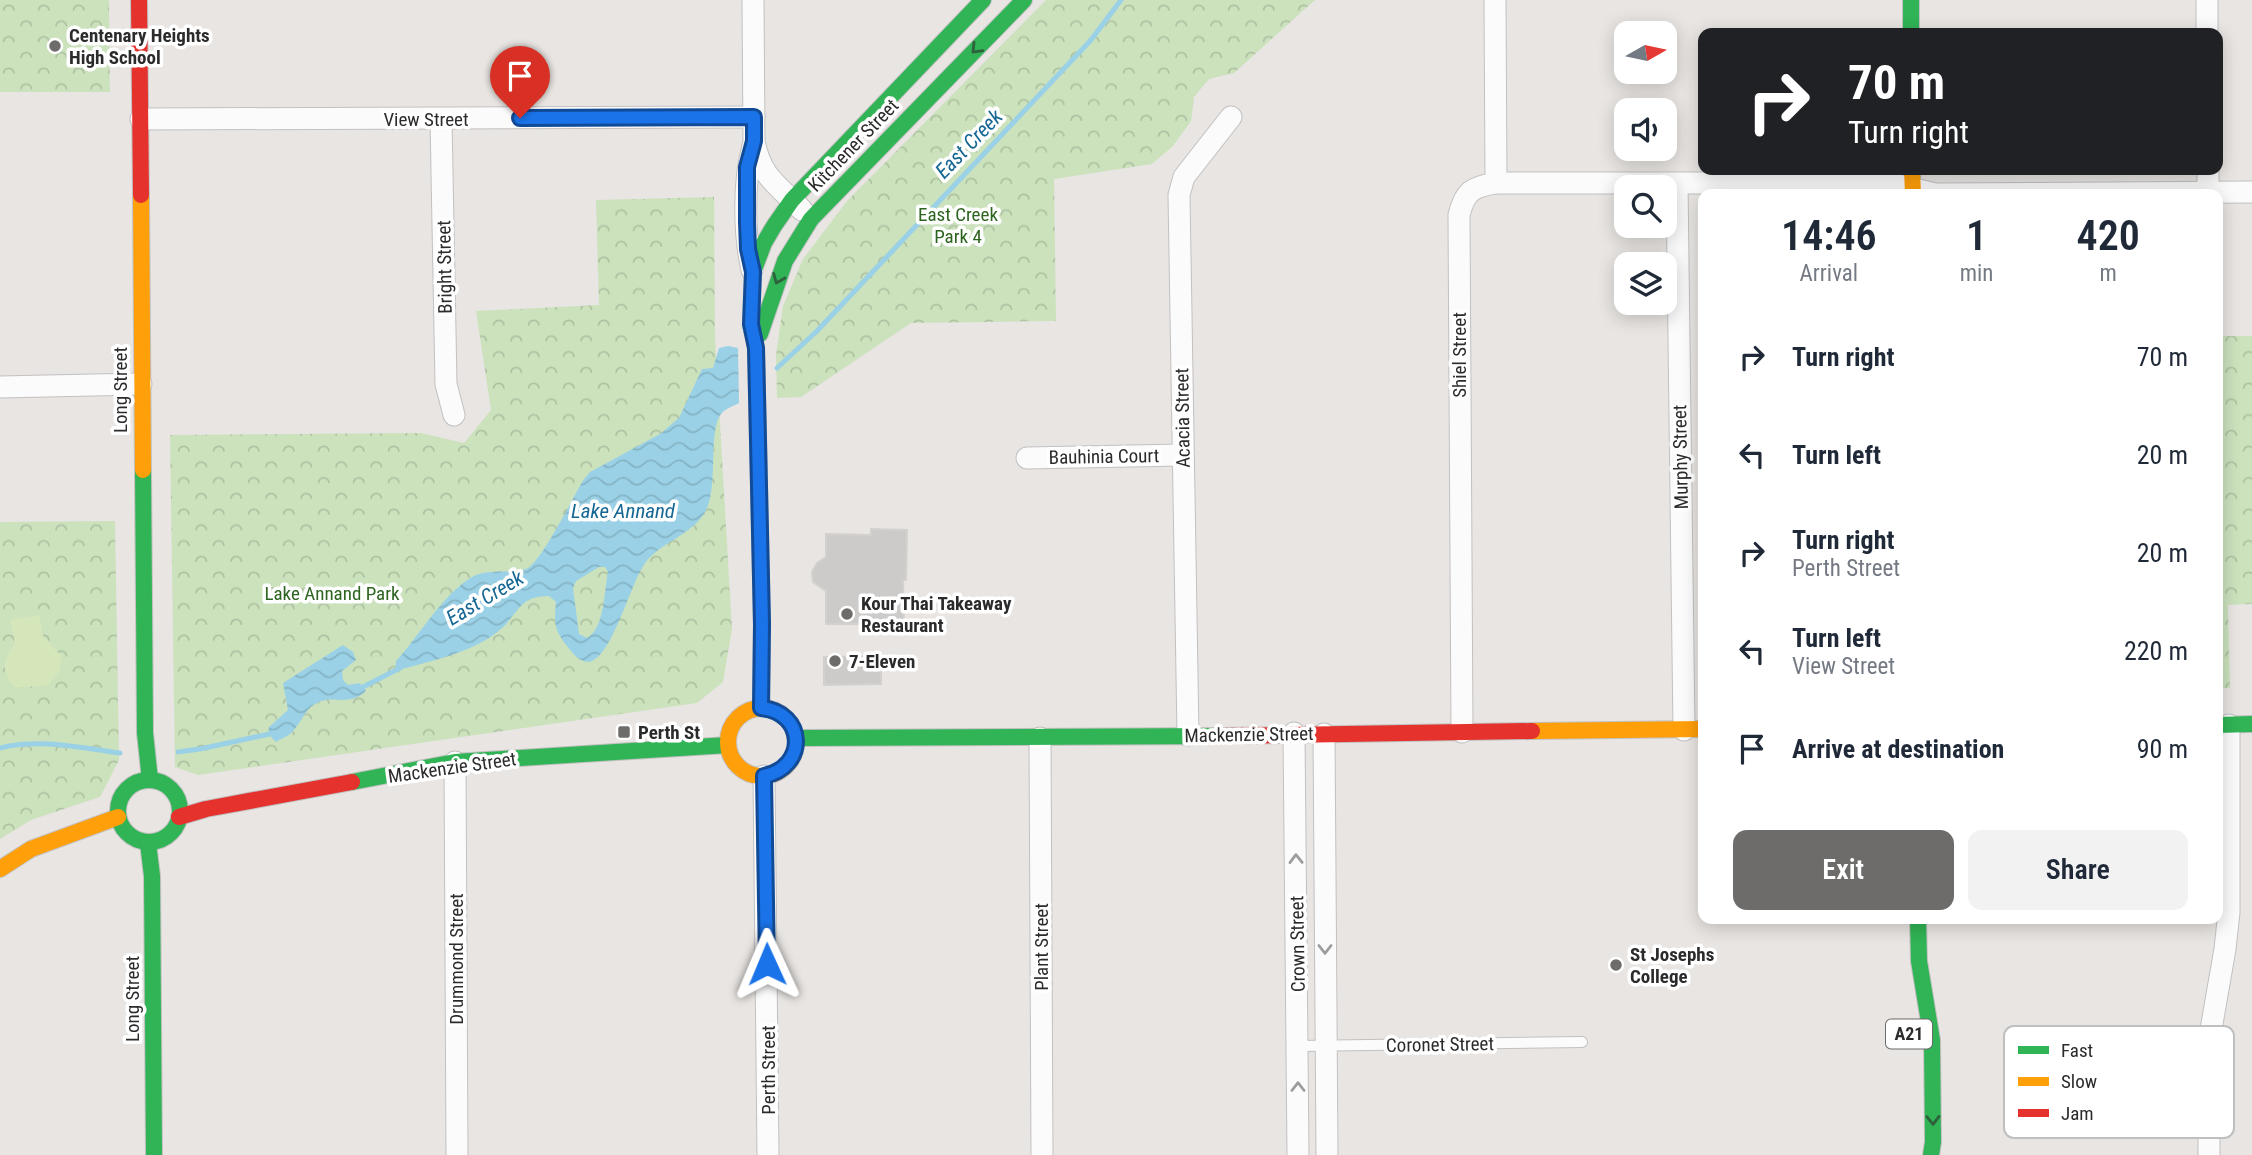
<!DOCTYPE html>
<html lang="en">
<head>
<meta charset="utf-8">
<style>
  body { margin:0; font-family:"Roboto Condensed",sans-serif; background:#f2f2f3; color:#1f2937; height:100vh; display:flex; flex-direction:column; font-size:26px; white-space:nowrap }
  * { box-sizing:border-box; margin:0 }
  p { font-size:23px; color:#747a83 }
  .icon { flex:none; width:38px; height:38px; fill:none; stroke:currentColor; stroke-width:2; stroke-linecap:round; stroke-linejoin:round }
  .map { position:relative; flex:1; overflow:hidden }
  .drawer { position:absolute; left:1698px; top:189px; width:525px; height:735px; display:flex; flex-direction:column; background:#fff; border-radius:14px; box-shadow:0 4px 18px #0003 }
  .drawer>* { flex:none }
  .top-card { position:absolute; left:1698px; top:28px; width:525px; height:147px; border-radius:14px; box-shadow:0 4px 18px #0003; background:#202124; color:#fff; overflow:hidden }
  .needle { width:46px; rotate:81deg }
  .controls { position:absolute; left:1614px; top:21px; display:grid; gap:14px }
  .controls a { display:grid; place-items:center; width:63px; height:63px; border-radius:14px; background:#fff; box-shadow:0 4px 18px #0003; font-size:35px }
  .pin { position:absolute; display:grid; place-items:center; width:60px; height:60px; color:#fff; margin:-72px -30px; border-radius:50% 50% 50% 0; rotate:-45deg; box-shadow:0 0 7px #0007 }
  .pin .icon { rotate:45deg }
  .me { position:absolute; width:77px; margin:-38px; rotate:359deg; stroke-linejoin:round; filter:drop-shadow(0 0 5px #0008) }
  .turn { display:flex; align-items:center; gap:24px; height:147px; padding:0 35px; font-size:32px }
  .turn .icon { width:91px; height:91px; stroke-width:2.5 }
  .turn b { display:block; font-size:49px; line-height:60px }
  .eta { display:flex; justify-content:space-evenly; align-items:center; height:119px; text-align:center }
  .eta b { font-size:42px; font-weight:600; line-height:49px }
  .action { display:flex; gap:14px; margin-top:auto; padding:14px 35px }
  .action a { flex:1; height:80px; border-radius:14px; background:#6d6c6b; color:#fff; font-size:28px; font-weight:600; line-height:80px; text-align:center }
  .action a+a { background:#f2f2f3; color:#1f2937 }
  ul { padding:0; list-style:none }
  li { display:flex; align-items:center; gap:21px; height:98px; padding:0 35px }
  li div { flex:1 }
  li b { display:block; font-size:26px }
  li em { font-style:normal }
  .map>svg:first-child { display:block }
</style>
</head>
<body>
<div class="map">
<svg width="2252" height="1155" viewBox="0 0 2252 1155">
  <defs>
    <pattern id="park-crowns" width="20" height="18" patternUnits="userSpaceOnUse" patternTransform="scale(1.75)"><rect width="20" height="18" fill="#cbe2bd"/><path d="M2 6a3 3 0 1 1 6 0M12 15a3 3 0 1 1 6 0" fill="none" stroke="#aec2a3"/></pattern>
    <pattern id="water-waves" width="16" height="10" patternUnits="userSpaceOnUse" patternTransform="scale(1.75)"><rect width="16" height="10" fill="#9ad1e6"/><path d="M0 5q4-4 8 0t8 0" fill="none" stroke="#85b4c5"/></pattern>
  </defs>
  <rect width="100%" height="100%" fill="#e8e5e2"/>
  <!-- park -->
  <g fill="url(#park-crowns)">
    <path d="M 0,0 L 109,0 L 110,92 L 0,92 Z"/>
    <path d="M 1046,0 L 1315,0 L 1234,73 L 1209,79 L 1194,97 L 1191,121 L 1173,146 L 1152,164 L 1054,179 L 1056,321 L 911,323 L 801,397 L 777,398 L 776,355 L 783,306 L 803,259 L 848,200 Z"/>
    <path d="M 714,197 L 715,338 L 732,629 L 723,682 L 697,703 L 198,775 L 175,767 L 170,435 L 421,433 L 464,443 L 491,410 L 476,311 L 599,305 L 596,200 Z"/>
    <path d="M 2217,336 L 2252,336 L 2252,604 L 2228,605 L 2230,688 L 2217,688 Z"/>
    <path d="M 115,521 L 119,760 L 100,797 L 31,820 L 0,839 L 0,522 Z"/>
  </g>
  <!-- pitch -->
  <path fill="#d5e6bb" d="M 39,615 L 43,636 L 62,657 L 59,672 L 48,685 L 16,688 C 0,673 3,660 15,643 L 10,620 Z"/>
  <!-- water -->
  <g fill="url(#water-waves)" fill-rule="evenodd">
    <path d="M 728,346 L 738,348 L 739,403 C 733,406 725,409 721,414 C 708,431 718,483 707,508 C 694,537 657,541 642,568 C 630,588 612,653 592,661 C 582,665 573,654 567,646 C 554,630 554,622 556,602 L 549,596 C 520,596 520,611 502,628 C 477,652 427,662 395,671 L 396,661 C 420,635 442,595 472,577 C 488,568 509,574 526,569 C 540,565 574,495 584,479 L 590,472 L 660,434 L 679,418 L 702,369 L 713,368 L 719,348 ZM 599,567 L 605,567 L 608,572 C 604,590 605,628 587,638 L 579,634 L 573,588 L 576,581 Z"/>
    <path d="M 343,645 L 353,652 L 356,660 L 342,671 L 343,680 L 348,685 L 360,683 L 366,691 C 349,707 334,695 319,702 C 306,707 303,719 294,730 C 290,736 282,738 276,742 L 268,734 L 269,727 L 288,710 L 283,683 Z"/>
  </g>
  <g fill="none" stroke-linecap="round" stroke-linejoin="round">
    <!-- stream -->
    <g stroke="#9ad1e6" stroke-width="5">
      <path d="M 777,368 L 817,331 L 1091,40 L 1121,0"/>
      <path d="M 359,689 L 400,668"/>
      <path d="M 0,748 C 39,738 81,748 120,753"/>
      <path d="M 178,752 L 200,749 L 274,733"/>
    </g>
  </g>
  <!-- building -->
  <g fill="#cdcbc9" stroke="#d3d1ce" stroke-width="2">
    <path d="M 871,529 L 907,530 L 906,580 L 903,580 L 904,624 L 826,624 L 826,591 L 813,582 L 812,572 L 817,563 L 826,557 L 826,534 L 871,535 Z"/>
    <path d="M 881,656 L 881,684 L 824,685 L 824,657 Z"/>
  </g>
  <g fill="none" stroke-linecap="round" stroke-linejoin="round">
    <!-- lane casing -->
    <g stroke="#c2c1c2" stroke-width="12">
      <path id="lane" d="M 1298,1046 L 1582,1042"/>
    </g>
    <!-- street casing -->
    <g stroke="#c2c1c2" stroke-width="23">
      <g id="street">
        <path d="M 753,0 L 754,141 C 761,178 778,185 802,210"/>
        <path d="M 2207,0 L 2207,33"/>
        <path d="M 141,119 L 754,117"/>
        <path d="M 441,119 L 446,384 L 454,415"/>
        <path d="M 2208,170 L 2208,192"/>
        <path d="M 1496,183 L 1890,183 L 1935,194 L 2252,192"/>
        <path d="M 1677,184 L 1684,730"/>
        <path d="M 752,270 C 744,234 743,182 753,146"/>
        <path d="M 0,387 L 141,384"/>
        <path d="M 1027,458 L 1182,455"/>
        <path d="M 1462,732 L 1459,215 C 1465,191 1472,187 1496,183 L 1495,0"/>
        <path d="M 1294,733 L 1298,1155"/>
        <path d="M 1324,734 L 1327,1155"/>
        <path d="M 1188,735 L 1179,195 L 1184,177 L 1231,117"/>
        <path d="M 1040,738 L 1042,1155"/>
        <path d="M 455,762 L 457,1155"/>
        <path d="M 764,776 L 768,1155"/>
        <path d="M 2209,1155 L 2209,1041 L 2225,949 L 2229,912 L 2229,725"/>
      </g>
    </g>
    <!-- fast casing -->
    <g stroke="#c2c1c2" stroke-width="18">
      <g id="fast">
        <path d="M 1911,0 L 1911,33"/>
        <path d="M 760,334 L 785,261 L 811,219 L 1024,0"/>
        <path d="M 143,470 L 145,733 L 150,780"/>
        <path d="M 761,708 L 762,624 L 756,348 L 751,324 L 753,272 L 764,243 L 774,226 L 792,200 L 983,0"/>
        <path d="M 2217,725 L 2252,724"/>
        <path d="M 796,738 L 1221,736"/>
        <circle cx="149" cy="811" r="31"/>
        <path d="M 352,782 L 455,762 L 728,745"/>
        <path d="M 148,843 L 152,876 L 154,1155"/>
        <path d="M 1918,919 L 1919,961 L 1932,1040 L 1933,1142 L 1931,1155"/>
      </g>
    </g>
    <!-- slow casing -->
    <g stroke="#c2c1c2" stroke-width="18">
      <g id="slow">
        <path d="M 1912,170 L 1913,194"/>
        <path d="M 141,195 L 143,470"/>
        <circle cx="762" cy="742" r="34"/>
        <path d="M 1532,731 L 1703,729"/>
        <path d="M 0,869 L 31,849 L 118,817"/>
      </g>
    </g>
    <!-- jam casing -->
    <g stroke="#c2c1c2" stroke-width="18">
      <g id="jam">
        <path d="M 139,0 L 141,195"/>
        <path d="M 1221,736 L 1532,731"/>
        <path d="M 179,817 L 206,809 L 352,782"/>
      </g>
    </g>
    <!-- lane -->
    <use href="#lane" stroke="#fcfbfb" stroke-width="10"/>
    <!-- street -->
    <use href="#street" stroke="#fcfbfb" stroke-width="21"/>
    <!-- fast -->
    <use href="#fast" stroke="#30b455" stroke-width="16"/>
    <!-- slow -->
    <use href="#slow" stroke="#ff9f0a" stroke-width="16"/>
    <!-- jam -->
    <use href="#jam" stroke="#e5322d" stroke-width="16"/>
  </g>
  <!-- one-way arrows -->
  <defs><path id="oneway-chevron" d="M-2-3.5L2.5 0L-2 3.5" fill="none" stroke-width="1.6" stroke-linecap="round" stroke-linejoin="round" transform="scale(1.75)"/></defs>
  <g stroke="#2d623c">
    <use href="#oneway-chevron" transform="translate(976 49) rotate(134)"/>
    <use href="#oneway-chevron" transform="translate(778 279) rotate(112)"/>
    <use href="#oneway-chevron" transform="translate(1933 1120) rotate(89)"/>
  </g>
  <g stroke="#9e9d9d">
    <use href="#oneway-chevron" transform="translate(1296 859) rotate(-91)"/>
    <use href="#oneway-chevron" transform="translate(1325 949) rotate(90)"/>
    <use href="#oneway-chevron" transform="translate(1298 1087) rotate(-90)"/>
  </g>
  <g fill="none" stroke-linecap="round" stroke-linejoin="round">
    <!-- route casing -->
    <g stroke="#114b97" stroke-width="18">
      <path id="route" d="M 520,118 L 754,117 L 754,141 L 747,167 L 747,222 L 748,249 L 753,272 L 751,324 L 756,348 L 762,624 L 761,708 C 806,712 808,767 764,776 L 767,964"/>
    </g>
    <!-- route -->
    <use href="#route" stroke="#1a73e8" stroke-width="12"/>
  </g>
  <!-- markers -->
  <g fill="#6d6c6b" stroke="#fff" stroke-width="2.5">
    <circle cx="55" cy="46" r="7"/>
    <circle cx="847" cy="614" r="7"/>
    <circle cx="835" cy="661" r="7"/>
    <rect x="617" y="725" width="14" height="14" rx="3.5"/>
    <circle cx="1616" cy="965" r="7"/>
  </g>
  <g text-anchor="middle" stroke-width="7" stroke-linejoin="round" paint-order="stroke">
    <!-- shield labels -->
    <rect fill="#fff" stroke="#6b6b6b" stroke-width="2" x="1886" y="1019.5" width="46" height="29" rx="5"/>
    <g font-size="18" font-weight="bold" fill="#2b2b2b">
      <text x="1909" y="1040">A21</text>
    </g>
    <!-- poi labels -->
    <g font-size="19" font-weight="bold" fill="#2b2b2b" stroke="#fff" text-anchor="start">
      <text x="69" y="42">Centenary Heights<tspan x="69" dy="22">High School</tspan></text>
      <text x="861" y="610">Kour Thai Takeaway<tspan x="861" dy="22">Restaurant</tspan></text>
      <text x="849" y="668">7-Eleven</text>
      <text x="638" y="739">Perth St</text>
      <text x="1630" y="961">St Josephs<tspan x="1630" dy="22">College</tspan></text>
    </g>
    <!-- street labels -->
    <g font-size="19" fill="#2b2b2b" stroke="#fff">
      <text x="426" y="126">View Street</text>
      <text transform="translate(853 145) rotate(-46)" y="7">Kitchener Street</text>
      <text transform="translate(444 267) rotate(-91)" y="7">Bright Street</text>
      <text transform="translate(1459 355) rotate(-90)" y="7">Shiel Street</text>
      <text transform="translate(120 390) rotate(-90)" y="7">Long Street</text>
      <text transform="translate(1182 418) rotate(-91)" y="7">Acacia Street</text>
      <text transform="translate(1104 456) rotate(-1)" y="7">Bauhinia Court</text>
      <text transform="translate(1680 457) rotate(-91)" y="7">Murphy Street</text>
      <text transform="translate(1249 734) rotate(-1)" y="7">Mackenzie Street</text>
      <text transform="translate(452 767) rotate(-8)" y="7">Mackenzie Street</text>
      <text transform="translate(1297 944) rotate(-91)" y="7">Crown Street</text>
      <text transform="translate(1041 947) rotate(-90)" y="7">Plant Street</text>
      <text transform="translate(456 959) rotate(-90)" y="7">Drummond Street</text>
      <text transform="translate(132 999) rotate(-90)" y="7">Long Street</text>
      <text transform="translate(1440 1044) rotate(-1)" y="7">Coronet Street</text>
      <text transform="translate(768 1070) rotate(-90)" y="7">Perth Street</text>
    </g>
    <!-- park labels -->
    <g font-size="19" fill="#2d641f" stroke="#fff">
      <text x="958" y="221">East Creek<tspan x="958" dy="22">Park 4</tspan></text>
      <text x="332" y="600">Lake Annand Park</text>
    </g>
    <!-- water labels -->
    <g font-size="21" font-style="italic" fill="#166794" stroke="#fff">
      <text transform="translate(969 144) rotate(-46)" y="7">East Creek</text>
      <text x="623" y="518">Lake Annand</text>
      <text transform="translate(485 598) rotate(-31)" y="7">East Creek</text>
    </g>
  </g>
  <!-- legend -->
  <rect x="2004" y="1026" width="230" height="112" rx="10" fill="#fff" stroke="#bfbfbf" stroke-width="2"/>
  <rect x="2018" y="1046" width="31" height="8" fill="#30b455"/>
  <rect x="2018" y="1077" width="31" height="9" fill="#ff9f0a"/>
  <rect x="2018" y="1109" width="31" height="8" fill="#e5322d"/>
  <g font-size="19" fill="#2b2b2b">
    <text x="2061" y="1057">Fast</text>
    <text x="2061" y="1088">Slow</text>
    <text x="2061" y="1120">Jam</text>
  </g>
</svg>
<div class="controls">
<a><svg class="needle" viewBox="-14 -14 28 28"><path d="M0-13l5 13h-10z" fill="#e53935"/><path d="M0 13l5-13h-10z" fill="#747a83"/></svg></a>
<a><svg class="icon" aria-label="sound" viewBox="0 0 24 24"><path d="M4 9h4l5-4v14l-5-4H4zM17 9q2 3 0 6"/></svg></a>
<a><svg class="icon" aria-label="search" viewBox="0 0 24 24"><circle cx="10" cy="10" r="6"/><path d="M15 15l6 6"/></svg></a>
<a><svg class="icon" aria-label="layers" viewBox="0 0 24 24"><path d="M12 4l9 5-9 5-9-5zM3 14l9 5 9-5"/></svg></a>
</div>
<div class="pin" style="left:520px;top:118px;background:#d93025"><svg class="icon" aria-label="arrive" viewBox="0 0 24 24"><path d="M6 21V4h12l-3 4 3 4H6"/></svg></div>
<svg class="me" style="left:767px;top:964px" viewBox="-20 -20 40 40"><path d="M0-17L14 15 0 8-14 15z" fill="#1a73e8" stroke="#fff" stroke-width="4"/></svg>
<div class="top-card">
<div class="turn"><svg class="icon" aria-label="right" viewBox="0 0 24 24"><path d="M7 20v-9h11M14 6l5 5-5 5"/></svg><div><b>70 m</b>Turn right</div></div>
</div>
<section class="drawer">
<div class="eta">
<div><b>14:46</b><p>Arrival</p></div>
<div><b>1</b><p>min</p></div>
<div><b>420</b><p>m</p></div>
</div>
<ul>
<li><svg class="icon" aria-label="right" viewBox="0 0 24 24"><path d="M7 20v-9h11M14 6l5 5-5 5"/></svg><div><b>Turn right</b></div><em>70 m</em></li>
<li><svg class="icon" aria-label="left" viewBox="0 0 24 24"><path d="M17 20v-9H6M10 6l-5 5 5 5"/></svg><div><b>Turn left</b></div><em>20 m</em></li>
<li><svg class="icon" aria-label="right" viewBox="0 0 24 24"><path d="M7 20v-9h11M14 6l5 5-5 5"/></svg><div><b>Turn right</b><p>Perth Street</p></div><em>20 m</em></li>
<li><svg class="icon" aria-label="left" viewBox="0 0 24 24"><path d="M17 20v-9H6M10 6l-5 5 5 5"/></svg><div><b>Turn left</b><p>View Street</p></div><em>220 m</em></li>
<li><svg class="icon" aria-label="arrive" viewBox="0 0 24 24"><path d="M6 21V4h12l-3 4 3 4H6"/></svg><div><b>Arrive at destination</b></div><em>90 m</em></li>
</ul>
<div class="action"><a>Exit</a><a>Share</a></div>
</section>
</div>
</body>
</html>
